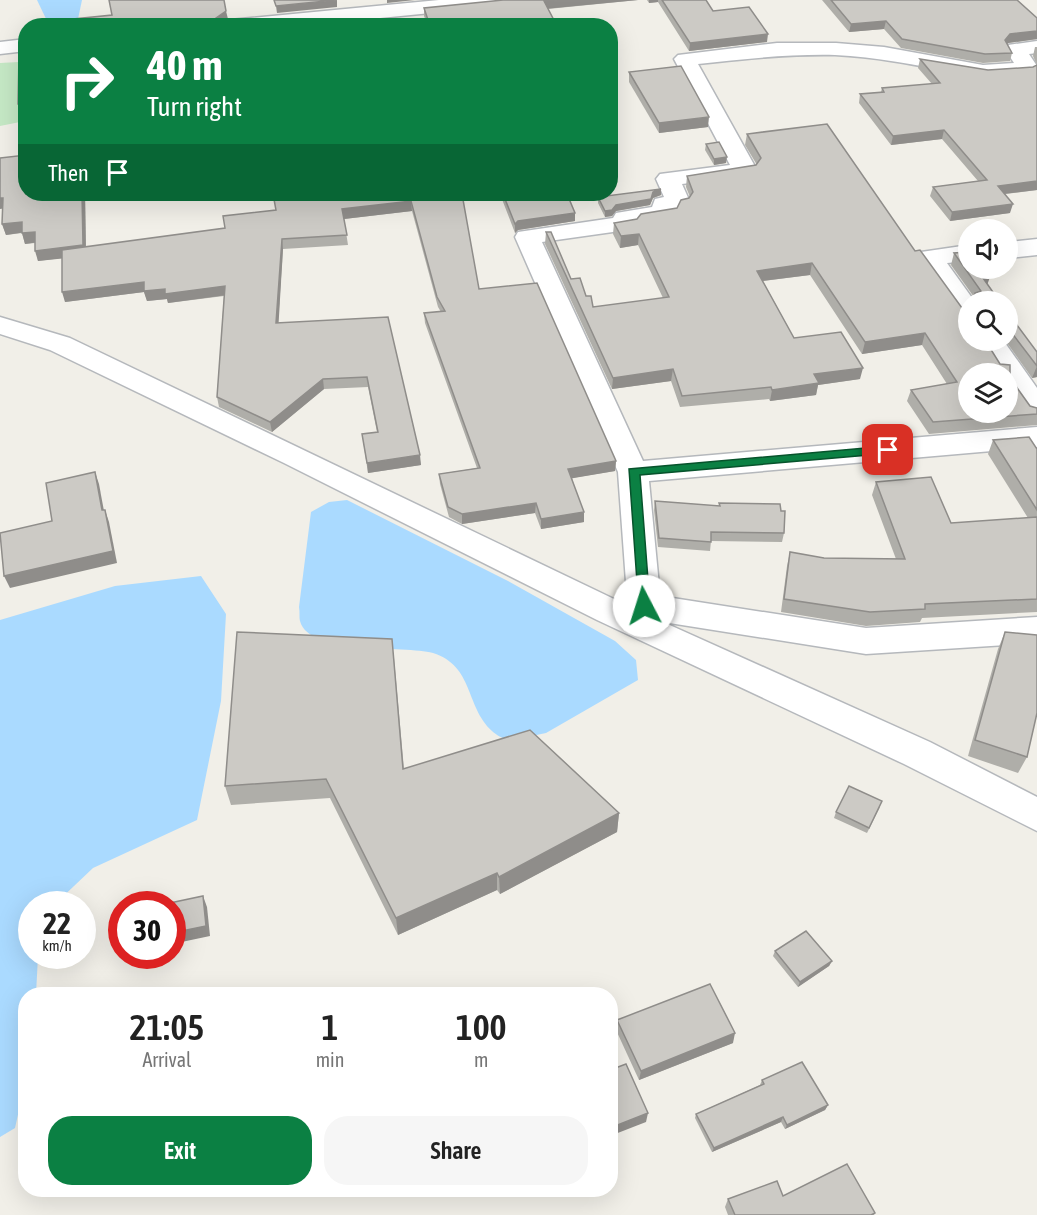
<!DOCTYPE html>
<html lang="en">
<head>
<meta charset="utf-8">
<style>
  body { margin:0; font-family:"Asap Condensed",sans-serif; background:#f6f6f6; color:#222; height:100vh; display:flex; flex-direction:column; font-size:22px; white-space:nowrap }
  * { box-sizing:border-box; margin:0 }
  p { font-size:20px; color:#767676 }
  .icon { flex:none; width:33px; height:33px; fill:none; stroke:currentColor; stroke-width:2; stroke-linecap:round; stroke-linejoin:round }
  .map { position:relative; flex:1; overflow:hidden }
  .drawer { position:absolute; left:18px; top:987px; width:600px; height:210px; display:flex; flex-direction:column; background:#fff; border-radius:24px; box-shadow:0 6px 24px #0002 }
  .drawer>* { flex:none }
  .hud { position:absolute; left:18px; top:18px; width:600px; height:183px; border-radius:24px; box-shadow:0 6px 24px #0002; background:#0b8043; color:#fff; overflow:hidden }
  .controls { position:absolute; left:958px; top:219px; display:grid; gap:12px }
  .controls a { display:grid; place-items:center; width:60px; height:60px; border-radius:50%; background:#fff; box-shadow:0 6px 24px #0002; font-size:30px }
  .speed { position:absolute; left:18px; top:891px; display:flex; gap:12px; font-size:30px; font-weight:700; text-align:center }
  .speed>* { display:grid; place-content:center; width:78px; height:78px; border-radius:50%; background:#fff; box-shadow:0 6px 24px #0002; line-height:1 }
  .speed small { font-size:15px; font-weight:400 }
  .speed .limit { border:9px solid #d22; background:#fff; color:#111 }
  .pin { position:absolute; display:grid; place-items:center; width:51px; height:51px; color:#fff; margin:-26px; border-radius:12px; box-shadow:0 3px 9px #0006 }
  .me { position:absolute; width:66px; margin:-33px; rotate:355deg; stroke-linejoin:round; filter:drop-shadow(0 0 4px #0008) }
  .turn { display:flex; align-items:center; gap:21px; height:126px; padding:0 30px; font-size:27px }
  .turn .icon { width:78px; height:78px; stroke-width:2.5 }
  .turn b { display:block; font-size:42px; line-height:51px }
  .then { display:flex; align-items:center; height:57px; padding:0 30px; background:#0003; gap:12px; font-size:22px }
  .eta { display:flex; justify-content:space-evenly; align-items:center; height:102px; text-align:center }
  .eta b { font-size:36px; font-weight:600; line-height:42px }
  .cta { display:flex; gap:12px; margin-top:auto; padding:12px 30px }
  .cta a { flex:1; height:69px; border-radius:24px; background:#0b8043; color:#fff; font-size:24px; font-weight:600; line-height:69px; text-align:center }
  .cta a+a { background:#f6f6f6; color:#222 }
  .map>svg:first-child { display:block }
</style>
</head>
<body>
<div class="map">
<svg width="1037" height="1215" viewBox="0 0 1037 1215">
  <rect width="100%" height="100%" fill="#f1efe8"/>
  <!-- green -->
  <path fill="#c5e8c5" d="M 19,62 L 25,90 L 25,121 L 0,126 L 0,63 Z"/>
  <!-- water -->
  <g fill="#aadaff">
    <path d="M 37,0 L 82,0 L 78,19 L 49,25 Z"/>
    <path d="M 347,500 L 508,581 L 615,641 L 636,660 L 638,680 L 546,733 L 508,741 C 503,738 496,735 492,731 C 465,706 474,666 433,653 C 405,645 309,656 300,621 C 299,617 300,612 299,607 L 311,512 L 329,502 Z"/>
    <path d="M 201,576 L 226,614 L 221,701 L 197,820 L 93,868 L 55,904 L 32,904 L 32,956 L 38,956 L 36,994 L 26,994 L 25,1083 L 15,1128 L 0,1137 L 0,620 L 115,586 Z"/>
  </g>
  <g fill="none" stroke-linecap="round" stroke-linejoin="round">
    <!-- minor casing -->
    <g stroke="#b5b8bc" stroke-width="3">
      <g id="minor">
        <path d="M 439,0 L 512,0 L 509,4 L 502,6 L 299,26 L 220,26 L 230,20 Z"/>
        <path d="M 26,39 L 26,51 L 0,54 L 0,42 Z"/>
        <path d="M 1037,41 L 1037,53 L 1029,54 L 1037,66 L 1037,70 C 1022,82 975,76 957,73 C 916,65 876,57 835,55 C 789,54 744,59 698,64 L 757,170 L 753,175 L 682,184 L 690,202 L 687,207 L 678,209 L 675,217 L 639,223 L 636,228 L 627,230 L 542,242 L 643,461 L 1037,427 L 1037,447 L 649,481 L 660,596 L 866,628 L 1037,617 L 1037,643 L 866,654 L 663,622 L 930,742 L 1037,797 L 1037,831 L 904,764 L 597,620 L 284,463 L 50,350 L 0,334 L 0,317 L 70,338 L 614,599 L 627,596 L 618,472 L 515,237 L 518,232 L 613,218 L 616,213 L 652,207 L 655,199 L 664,197 L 656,179 L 660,174 L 730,165 L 674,59 L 678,55 L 777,43 L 836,43 L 884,47 L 983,65 L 1014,63 L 1005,49 L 1008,45 Z"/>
        <path d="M 1037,239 L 1037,255 L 1008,258 L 1008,242 Z"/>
        <path d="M 969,245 L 969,261 L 947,263 L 975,302 L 969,302 L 969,320 L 960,318 L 917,257 L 921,252 Z"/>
        <path d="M 976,340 L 1003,340 L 1037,388 L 1037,418 L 1027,416 L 1008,388 L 1008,374 L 998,374 Z"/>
      </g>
    </g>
    <!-- minor -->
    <use href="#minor" fill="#fff" fill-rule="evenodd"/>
  </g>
  <!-- wall -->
  <g fill="#afaea9">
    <path d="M 503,0 L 638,0 L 548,9 L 557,26 L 428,26 L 424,16 L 424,8 Z"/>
    <path d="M 647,0 L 706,0 L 713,11 L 767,42 L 689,51 L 658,2 L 649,3 Z"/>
    <path d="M 822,0 L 1017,0 L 1037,18 L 1037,39 L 1008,43 L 1007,44 L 1012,53 L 1010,61 L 983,63 L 901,48 L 884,29 L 849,32 Z"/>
    <path d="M 1035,47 L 1037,47 L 1037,190 L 1005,194 L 1010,213 L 950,221 L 930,196 L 933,187 L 978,181 L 942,139 L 891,145 L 859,103 L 860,94 L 881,92 L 882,88 L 932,84 L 918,68 L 920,59 L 988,70 L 1033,67 L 1037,65 L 1033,56 Z"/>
    <path d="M 629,72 L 708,127 L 659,133 L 629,82 Z"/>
    <path d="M 747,134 L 969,340 L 1000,364 L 1030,406 L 1037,408 L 1037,425 L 929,434 L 907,401 L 911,390 L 947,384 L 922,345 L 862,354 L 810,275 L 763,281 L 794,338 L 860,379 L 818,385 L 816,395 L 770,401 L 769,399 L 680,407 L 671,381 L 612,389 L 545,244 L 546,232 L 571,279 L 586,296 L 593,307 L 663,298 L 638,245 L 620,248 L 613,234 L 614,223 L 637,219 L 677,208 L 690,197 L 686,187 L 687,176 L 757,165 L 745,145 Z"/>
    <path d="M 706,144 L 726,163 L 714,165 L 705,150 Z"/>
    <path d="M 661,189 L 661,195 L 653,198 L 650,205 L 616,211 L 612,216 L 605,217 L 598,203 L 598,197 Z"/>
    <path d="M 26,194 L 85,194 L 86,247 L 225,228 L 275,210 L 418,194 L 479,289 L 616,461 L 615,471 L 572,478 L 584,522 L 541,529 L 535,513 L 462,524 L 449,517 L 440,484 L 439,474 L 477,468 L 425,323 L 424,313 L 441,312 L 438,307 L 412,211 L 344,219 L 348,245 L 283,249 L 278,323 L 388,317 L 421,465 L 368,473 L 362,434 L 377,432 L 368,387 L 324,389 L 272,432 L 219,407 L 217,397 L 224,296 L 168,303 L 167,299 L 147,301 L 144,292 L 65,302 L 62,258 L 38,261 L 35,243 L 25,244 L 22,233 L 6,235 L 2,224 Z"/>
    <path d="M 500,194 L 567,194 L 575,221 L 518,230 L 515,233 Z"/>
    <path d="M 954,253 L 987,285 L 1000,302 L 972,302 L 974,297 L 951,265 Z"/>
    <path d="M 1008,313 L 1037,352 L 1037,377 L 1032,378 L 1005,340 L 1008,340 Z"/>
    <path d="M 993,440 L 1037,449 L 1037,612 L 922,618 L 920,622 L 866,626 L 781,612 L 787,566 L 790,552 L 824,558 L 896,559 L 872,495 L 876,482 L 951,523 L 1028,518 L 988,454 Z"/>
    <path d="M 655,501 L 719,506 L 719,503 L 784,533 L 782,542 L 711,541 L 710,551 L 658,547 L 654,510 Z"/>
    <path d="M 1005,632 L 1027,757 L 1018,773 L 968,756 L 998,649 Z"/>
    <path d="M 394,658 L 404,769 L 619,813 L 617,832 L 500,894 L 497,890 L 398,935 L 330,798 L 231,805 L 225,786 Z"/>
    <path d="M 880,807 L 867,833 L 834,818 L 836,812 Z"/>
    <path d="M 775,951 L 832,961 L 829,966 L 798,987 L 773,956 Z"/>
    <path d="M 617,1020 L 733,1043 L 639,1080 L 616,1030 Z"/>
    <path d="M 762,1080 L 828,1105 L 825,1110 L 785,1129 L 781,1122 L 712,1152 L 695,1118 L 696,1114 L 760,1085 Z"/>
    <path d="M 783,1196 L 875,1213 L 874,1215 L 728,1215 L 725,1207 L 728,1199 Z"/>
  </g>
  <!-- shaded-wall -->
  <g fill="#8f8d8a">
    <path d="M 337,0 L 337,7 L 277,13 L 276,6 Z"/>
    <path d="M 387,0 L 415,0 L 387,3 Z"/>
    <path d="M 558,0 L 638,0 L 544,9 L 544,1 Z"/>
    <path d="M 649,0 L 658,0 L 658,2 L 649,3 Z"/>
    <path d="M 226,11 L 228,19 L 218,26 L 216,18 Z"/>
    <path d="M 886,21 L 884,29 L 849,32 L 851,24 Z"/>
    <path d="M 1037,31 L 1037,39 L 1008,43 L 1003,49 L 1005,40 L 1010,34 Z"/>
    <path d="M 768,34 L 767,42 L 689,51 L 690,43 Z"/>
    <path d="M 26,103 L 26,111 L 20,112 L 18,104 Z"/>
    <path d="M 709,117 L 708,127 L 659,133 L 659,123 Z"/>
    <path d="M 944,130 L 942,139 L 891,145 L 893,136 Z"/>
    <path d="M 727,157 L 726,163 L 714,165 L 714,159 Z"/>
    <path d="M 1037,181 L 1037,190 L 995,195 L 998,186 Z"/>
    <path d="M 661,189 L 661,195 L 653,198 L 650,205 L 616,211 L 612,216 L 605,217 L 605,211 L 616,205 Z"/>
    <path d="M 82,194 L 85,194 L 86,256 L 38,261 L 35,251 Z"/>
    <path d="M 0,198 L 3,198 L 7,208 L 0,209 Z"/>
    <path d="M 411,201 L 412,211 L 344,219 L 342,209 Z"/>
    <path d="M 1013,204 L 1010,213 L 950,221 L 952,212 Z"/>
    <path d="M 575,213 L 575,221 L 518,230 L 515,233 L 515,224 L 518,221 Z"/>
    <path d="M 22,222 L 26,232 L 6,235 L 2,224 Z"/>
    <path d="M 35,232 L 39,242 L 25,244 L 22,233 Z"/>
    <path d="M 639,234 L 638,245 L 620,248 L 621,236 Z"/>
    <path d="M 282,239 L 283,249 L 278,333 L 276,323 Z"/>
    <path d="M 812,263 L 810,275 L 755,282 L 757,271 Z"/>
    <path d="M 990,277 L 986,288 L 979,290 L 983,278 Z"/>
    <path d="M 144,282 L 165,289 L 225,286 L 227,295 L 168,303 L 167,299 L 147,301 L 144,292 L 65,302 L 62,292 Z"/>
    <path d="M 925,333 L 922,345 L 862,354 L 865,342 Z"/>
    <path d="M 1037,366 L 1037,377 L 1032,378 Z"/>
    <path d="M 863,368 L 860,379 L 818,385 L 816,395 L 770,401 L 772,390 L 814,374 Z"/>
    <path d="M 673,369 L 671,381 L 612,389 L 613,378 Z"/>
    <path d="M 323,379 L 324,389 L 272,432 L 270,422 Z"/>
    <path d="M 420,455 L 421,465 L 368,473 L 367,463 Z"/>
    <path d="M 616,461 L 615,471 L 568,479 L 568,469 Z"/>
    <path d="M 95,472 L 99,484 L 106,522 L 102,510 Z"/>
    <path d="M 536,503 L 535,513 L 462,524 L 462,514 Z"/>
    <path d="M 105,510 L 109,522 L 117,563 L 10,588 L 4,576 Z"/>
    <path d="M 584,512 L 584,522 L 541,529 L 541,519 Z"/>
    <path d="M 619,813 L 617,832 L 500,894 L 499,877 Z"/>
    <path d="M 497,873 L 497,890 L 398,935 L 396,918 Z"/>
    <path d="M 203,896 L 207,907 L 210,936 L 172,944 L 172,933 Z"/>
    <path d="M 832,961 L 829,966 L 798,987 L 800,982 Z"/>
    <path d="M 735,1033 L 733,1043 L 639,1080 L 641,1071 Z"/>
    <path d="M 828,1105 L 825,1110 L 785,1129 L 787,1125 Z"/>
    <path d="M 648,1113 L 646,1122 L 610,1136 L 610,1128 Z"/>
    <path d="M 783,1117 L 781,1122 L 712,1152 L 714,1148 Z"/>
  </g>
  <!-- building -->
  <g fill="#cccac5" stroke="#8f8d8a" stroke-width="1.5" fill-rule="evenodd">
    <path d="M 109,0 L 224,0 L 226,11 L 216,18 L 228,20 L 229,26 L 34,26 L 34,23 L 112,15 Z"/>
    <path d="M 274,0 L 336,0 L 276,6 Z"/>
    <path d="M 503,0 L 558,0 L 544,1 L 557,26 L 430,26 L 424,8 Z"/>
    <path d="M 662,0 L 706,0 L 713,11 L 749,7 L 768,34 L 690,43 Z"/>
    <path d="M 831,0 L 1017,0 L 1037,18 L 1037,31 L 1010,34 L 1005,40 L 1012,53 L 985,54 L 902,39 L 886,21 L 851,24 Z"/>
    <path d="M 302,22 L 302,26 L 280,26 L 279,23 Z"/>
    <path d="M 19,56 L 26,56 L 26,103 L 18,104 Z"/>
    <path d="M 920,59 L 988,70 L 1033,67 L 1037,65 L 1037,181 L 998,186 L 1013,204 L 952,212 L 933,187 L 987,180 L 944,130 L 893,136 L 860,94 L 884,92 L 882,88 L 940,83 Z"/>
    <path d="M 681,66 L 709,117 L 659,123 L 629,72 Z"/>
    <path d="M 827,124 L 915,251 L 920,250 L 962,308 L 969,309 L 969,340 L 985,340 L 1000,364 L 1010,365 L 1010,378 L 1030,406 L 1037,408 L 1037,414 L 933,422 L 911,390 L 957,382 L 925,333 L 865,342 L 812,263 L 757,271 L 794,338 L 841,332 L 863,368 L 814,374 L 819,383 L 772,390 L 771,387 L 682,396 L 673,369 L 613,378 L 546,232 L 551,232 L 571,279 L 580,278 L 586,296 L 591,296 L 593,307 L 669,297 L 639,234 L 621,236 L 614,223 L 637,219 L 641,214 L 677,208 L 681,200 L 689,198 L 693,192 L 687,176 L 756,165 L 761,158 L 747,134 ZM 969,374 L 1008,374 L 1008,412 L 969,412 Z"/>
    <path d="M 719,142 L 727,157 L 714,159 L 706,144 Z"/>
    <path d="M 26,155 L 26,194 L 82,194 L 83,245 L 35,251 L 35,232 L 22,233 L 22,222 L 2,224 L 3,198 L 0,198 L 0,158 Z"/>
    <path d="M 661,189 L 653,192 L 651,199 L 616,205 L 612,210 L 605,211 L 598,197 Z"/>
    <path d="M 273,194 L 462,194 L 479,289 L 537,283 L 616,461 L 568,469 L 584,512 L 541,519 L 536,503 L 462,514 L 448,507 L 439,474 L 480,468 L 424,313 L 445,311 L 437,297 L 411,201 L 342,209 L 347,235 L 282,239 L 276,323 L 388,317 L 420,455 L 367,463 L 362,434 L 378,432 L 367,377 L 323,379 L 270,422 L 217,397 L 225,286 L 165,294 L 165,289 L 144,291 L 144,282 L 62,292 L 62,250 L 225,228 L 223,216 L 276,210 Z"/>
    <path d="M 503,194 L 567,194 L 575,213 L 518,221 L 515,224 Z"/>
    <path d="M 969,252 L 969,268 L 983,268 L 990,277 L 983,278 L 1000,302 L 974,302 L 975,293 L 981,291 L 954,253 Z"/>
    <path d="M 1008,313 L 1037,352 L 1037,366 L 1008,328 Z"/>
    <path d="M 1029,437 L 1037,449 L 1037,510 L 993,440 Z"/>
    <path d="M 95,472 L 102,510 L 105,510 L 113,551 L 4,576 L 0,533 L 52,521 L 46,483 Z"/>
    <path d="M 931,477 L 951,523 L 1037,517 L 1037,599 L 925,604 L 925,609 L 870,612 L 784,599 L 790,552 L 824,558 L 905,559 L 876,482 Z"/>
    <path d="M 655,501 L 720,506 L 719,503 L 780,504 L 781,511 L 785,511 L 784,533 L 711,532 L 711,542 L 659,538 Z"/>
    <path d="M 237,632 L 392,639 L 403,769 L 530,730 L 619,813 L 499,877 L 497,873 L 396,918 L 326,779 L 225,786 Z"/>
    <path d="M 1005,632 L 1037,635 L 1037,713 L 1027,757 L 975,740 Z"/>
    <path d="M 849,786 L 882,801 L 869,828 L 836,812 Z"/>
    <path d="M 203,896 L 206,926 L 172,933 L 172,904 L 165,904 Z"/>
    <path d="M 806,931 L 832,961 L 800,982 L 775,951 Z"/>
    <path d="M 710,984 L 735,1033 L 641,1071 L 617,1020 Z"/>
    <path d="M 802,1062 L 828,1105 L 787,1125 L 783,1117 L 714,1148 L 696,1114 L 764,1084 L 762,1080 Z"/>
    <path d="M 626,1064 L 648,1113 L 610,1128 L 610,1070 Z"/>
    <path d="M 847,1164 L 875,1213 L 871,1215 L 735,1215 L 728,1199 L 777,1181 L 783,1196 Z"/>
  </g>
  <!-- route -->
  <path fill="#0b8043" stroke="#07532c" stroke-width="1.5" d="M 888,446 L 892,448 L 892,453 L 640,475 L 650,606 L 648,610 L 639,610 L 629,469 Z"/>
</svg>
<div class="controls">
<a><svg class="icon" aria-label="sound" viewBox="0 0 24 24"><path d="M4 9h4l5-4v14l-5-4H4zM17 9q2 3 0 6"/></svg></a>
<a><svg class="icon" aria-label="search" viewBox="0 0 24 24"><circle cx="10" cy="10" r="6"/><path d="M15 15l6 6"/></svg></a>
<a><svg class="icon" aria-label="layers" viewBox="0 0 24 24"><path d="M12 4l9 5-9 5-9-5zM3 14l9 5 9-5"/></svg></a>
</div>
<div class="speed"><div>22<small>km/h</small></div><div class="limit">30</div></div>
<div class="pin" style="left:888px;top:450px;background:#d93025"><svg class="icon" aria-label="arrive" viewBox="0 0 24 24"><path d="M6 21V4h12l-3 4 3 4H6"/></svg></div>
<svg class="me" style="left:644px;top:606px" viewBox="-20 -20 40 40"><circle r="19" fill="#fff"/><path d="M0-13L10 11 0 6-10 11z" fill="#0b8043"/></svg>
<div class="hud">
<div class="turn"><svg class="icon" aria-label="right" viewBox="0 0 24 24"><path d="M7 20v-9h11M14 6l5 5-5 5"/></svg><div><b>40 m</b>Turn right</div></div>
<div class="then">Then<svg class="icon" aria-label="arrive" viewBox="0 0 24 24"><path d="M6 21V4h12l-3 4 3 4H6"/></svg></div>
</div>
<section class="drawer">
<div class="eta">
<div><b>21:05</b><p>Arrival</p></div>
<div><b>1</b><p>min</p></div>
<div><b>100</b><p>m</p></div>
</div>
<div class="cta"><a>Exit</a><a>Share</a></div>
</section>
</div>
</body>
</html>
